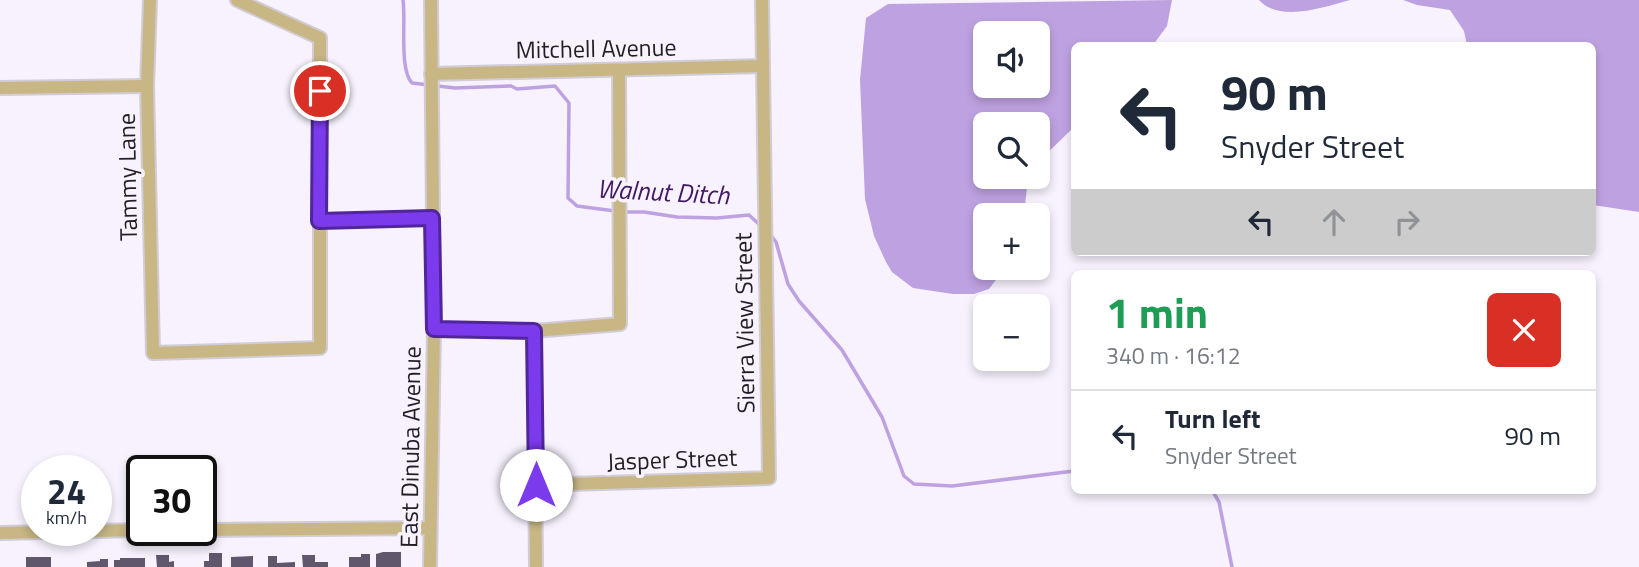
<!DOCTYPE html>
<html lang="en">
<head>
<meta charset="utf-8">
<style>
  body { margin:0; font-family:"Titillium Web",sans-serif; background:#f2f2f3; color:#1f2937; height:100vh; display:flex; flex-direction:column; font-size:26px; white-space:nowrap }
  * { box-sizing:border-box; margin:0 }
  p { font-size:23px; color:#747a83 }
  .icon { flex:none; width:38px; height:38px; fill:none; stroke:currentColor; stroke-width:2; stroke-linecap:round; stroke-linejoin:round }
  .map { position:relative; flex:1; overflow:hidden }
  .drawer { position:absolute; left:1071px; top:270px; width:525px; height:224px; display:flex; flex-direction:column; background:#fff; border-radius:10px; box-shadow:0 4px 10px #0003 }
  .drawer>* { flex:none }
  .banner { position:absolute; left:1071px; top:42px; width:525px; height:214px; border-radius:10px; box-shadow:0 4px 10px #0003; background:#fff; color:#1f2937; overflow:hidden }
  .fabs { position:absolute; left:973px; top:21px; display:grid; gap:14px }
  .fabs a { display:grid; place-items:center; width:77px; height:77px; border-radius:10px; background:#fff; box-shadow:0 4px 10px #0003; font-size:35px }
  .speed { position:absolute; left:21px; top:455px; display:flex; gap:14px; font-size:35px; font-weight:700; text-align:center }
  .speed>* { display:grid; place-content:center; width:91px; height:91px; border-radius:50%; background:#fff; box-shadow:0 4px 10px #0003; line-height:1 }
  .speed small { font-size:18px; font-weight:400 }
  .speed .limit { border:4px solid #111; border-radius:10px; background:#fff; color:#111 }
  .pin { position:absolute; display:grid; place-items:center; width:60px; height:60px; color:#fff; margin:-30px; border:4px solid #fff; border-radius:50%; box-shadow:0 2px 7px #0007 }
  .me { position:absolute; width:77px; margin:-38px; rotate:0deg; stroke-linejoin:round; filter:drop-shadow(0 0 5px #0008) }
  .turn { display:flex; align-items:center; gap:24px; height:147px; padding:0 35px; font-size:32px }
  .turn .icon { width:91px; height:91px; stroke-width:2.5 }
  .turn b { display:block; font-size:49px; line-height:60px }
  .lanes { display:flex; align-items:center; height:66px; padding:0 35px; background:#0003; justify-content:center; gap:35px; direction:ltr }
  .lanes .off { opacity:.35 }
  .round { display:grid; place-items:center; flex:none; width:74px; height:74px; border-radius:10px; background:#f2f2f3 }
  .overview { display:flex; align-items:center; justify-content:space-between; height:119px; padding:0 35px }
  h1 { font-size:42px; font-weight:700; line-height:52px; color:#1e9e55 }
  ul { padding:0; list-style:none }
  li { display:flex; align-items:center; gap:21px; height:91px; padding:0 35px; border-top:2px solid #e0e1e3 }
  li div { flex:1 }
  li b { display:block; font-size:26px }
  li em { font-style:normal }
  .map>svg:first-child { display:block }
</style>
</head>
<body>
<div class="map">
<svg width="1639" height="567" viewBox="0 0 1639 567">
  <rect width="100%" height="100%" fill="#f7f2fd"/>
  <!-- water -->
  <g fill="#bea1e0" fill-rule="evenodd">
    <path d="M 1172,0 L 1167,26 L 1153,45 L 1074,46 L 1074,127 L 1038,162 L 1038,124 L 985,124 L 985,177 L 1028,177 L 1024,215 L 985,215 L 985,268 L 1005,268 L 989,289 L 974,294 L 953,294 L 913,288 L 892,272 L 886,262 L 874,236 L 865,199 L 860,80 L 866,18 L 888,4 ZM 985,33 L 1038,33 L 1038,86 L 985,86 Z"/>
    <path d="M 1259,0 L 1350,0 C 1324,7 1280,23 1259,0 Z"/>
    <path d="M 1403,0 L 1639,0 L 1639,212 L 1593,205 L 1592,46 L 1467,45 L 1464,31 L 1450,10 L 1417,5 Z"/>
  </g>
  <g fill="none" stroke-linecap="round" stroke-linejoin="round">
    <!-- stream -->
    <g stroke="#bea1e0" stroke-width="3.5">
      <path d="M 403,0 C 406,20 399,70 412,83 L 455,88 L 511,86 L 517,89 L 555,86 L 569,103 L 568,198 L 577,206 L 615,211"/>
      <path d="M 622,212 L 644,212 L 677,217 L 717,218 L 749,215 L 761,226"/>
      <path d="M 769,233 L 776,242 L 788,284 L 799,301 L 842,350 L 882,417 L 904,476 L 914,484 L 952,486 L 1074,471"/>
      <path d="M 1212,490 L 1219,502 L 1232,567"/>
    </g>
  </g>
  <!-- building -->
  <g fill="#61576d">
    <path d="M 383,552 L 401,552 L 401,567 L 376,567 L 376,554 Z"/>
    <path d="M 209,553 L 222,553 L 222,567 L 204,567 L 204,561 L 209,561 Z"/>
    <path d="M 361,554 L 370,554 L 370,567 L 349,567 L 349,557 L 361,557 Z"/>
    <path d="M 156,555 L 169,555 L 169,562 L 174,561 L 174,567 L 157,567 Z"/>
    <path d="M 302,555 L 315,555 L 315,562 L 328,562 L 328,567 L 303,567 Z"/>
    <path d="M 253,556 L 253,567 L 231,567 L 231,557 Z"/>
    <path d="M 268,556 L 277,556 L 277,563 L 295,562 L 295,567 L 268,567 Z"/>
    <rect x="26" y="557" width="25" height="10"/>
    <path d="M 120,558 L 145,558 L 145,567 L 114,567 L 114,560 L 120,560 Z"/>
    <path d="M 100,559 L 108,559 L 108,567 L 87,567 L 87,562 L 100,561 Z"/>
  </g>
  <g fill="none" stroke-linecap="round" stroke-linejoin="round">
    <!-- street casing -->
    <g stroke="#d1ccd6" stroke-width="16">
      <g id="street">
        <path d="M 150,0 L 147,86 L 153,353 L 320,348 L 320,38 L 237,0"/>
        <path d="M 431,74 L 763,66"/>
        <path d="M 0,88 L 147,86"/>
        <path d="M 319,221 L 432,218"/>
        <path d="M 434,329 L 534,331 L 620,324 L 619,70"/>
        <path d="M 534,331 L 536,567"/>
        <path d="M 535,485 L 769,478 L 762,0"/>
        <path d="M 201,530 L 430,528"/>
        <path d="M 0,533 L 142,530"/>
        <path d="M 430,567 L 434,329 L 431,0"/>
      </g>
    </g>
    <!-- street -->
    <use href="#street" stroke="#c8b785" stroke-width="12"/>
  </g>
  <g fill="none" stroke-linecap="round" stroke-linejoin="round">
    <!-- route casing -->
    <g stroke="#51269a" stroke-width="18">
      <path id="route" d="M 320,91 L 319,221 L 432,218 L 434,329 L 534,331 L 536,485"/>
    </g>
    <!-- route -->
    <use href="#route" stroke="#7c3aed" stroke-width="12"/>
  </g>
  <g text-anchor="middle" stroke-width="7" stroke-linejoin="round" paint-order="stroke">
    <!-- street labels -->
    <g font-size="24" fill="#221e27" stroke="#f7f2fd">
      <text transform="translate(596 49) rotate(-1)" y="8">Mitchell Avenue</text>
      <text transform="translate(128 177) rotate(-91)" y="8">Tammy Lane</text>
      <text transform="translate(745 323) rotate(-91)" y="8">Sierra View Street</text>
      <text transform="translate(411 447) rotate(-89)" y="8">East Dinuba Avenue</text>
      <text transform="translate(672 460) rotate(-2)" y="8">Jasper Street</text>
    </g>
    <!-- water labels -->
    <g font-size="26" font-style="italic" fill="#411862" stroke="#f7f2fd">
      <text transform="translate(663 192) rotate(3)" y="9">Walnut Ditch</text>
    </g>
  </g>
</svg>
<div class="fabs">
<a><svg class="icon" aria-label="sound" viewBox="0 0 24 24"><path d="M4 9h4l5-4v14l-5-4H4zM17 9q2 3 0 6"/></svg></a>
<a><svg class="icon" aria-label="search" viewBox="0 0 24 24"><circle cx="10" cy="10" r="6"/><path d="M15 15l6 6"/></svg></a>
<a>+</a>
<a>−</a>
</div>
<div class="speed"><div>24<small>km/h</small></div><div class="limit">30</div></div>
<div class="pin" style="left:320px;top:91px;background:#d93025"><svg class="icon" aria-label="arrive" viewBox="0 0 24 24"><path d="M6 21V4h12l-3 4 3 4H6"/></svg></div>
<svg class="me" style="left:536px;top:485px" viewBox="-20 -20 40 40"><circle r="19" fill="#fff"/><path d="M0-13L10 11 0 6-10 11z" fill="#7c3aed"/></svg>
<div class="banner">
<div class="turn"><svg class="icon" aria-label="left" viewBox="0 0 24 24"><path d="M17 20v-9H6M10 6l-5 5 5 5"/></svg><div><b>90 m</b>Snyder Street</div></div>
<div class="lanes"><svg class="icon" aria-label="left" viewBox="0 0 24 24"><path d="M17 20v-9H6M10 6l-5 5 5 5"/></svg><svg class="icon off" aria-label="ahead" viewBox="0 0 24 24"><path d="M12 20V5M6 11l6-6 6 6"/></svg><svg class="icon off" aria-label="right" viewBox="0 0 24 24"><path d="M7 20v-9h11M14 6l5 5-5 5"/></svg></div>
</div>
<section class="drawer">
<div class="overview"><div><h1>1 min</h1><p>340 m · 16:12</p></div><a class="round" style="background:#d93025;color:#fff"><svg class="icon" aria-label="close" viewBox="0 0 24 24"><path d="M6 6l12 12M18 6L6 18"/></svg></a></div>
<ul>
<li><svg class="icon" aria-label="left" viewBox="0 0 24 24"><path d="M17 20v-9H6M10 6l-5 5 5 5"/></svg><div><b>Turn left</b><p>Snyder Street</p></div><em>90 m</em></li>
</ul>
</section>
</div>
</body>
</html>
